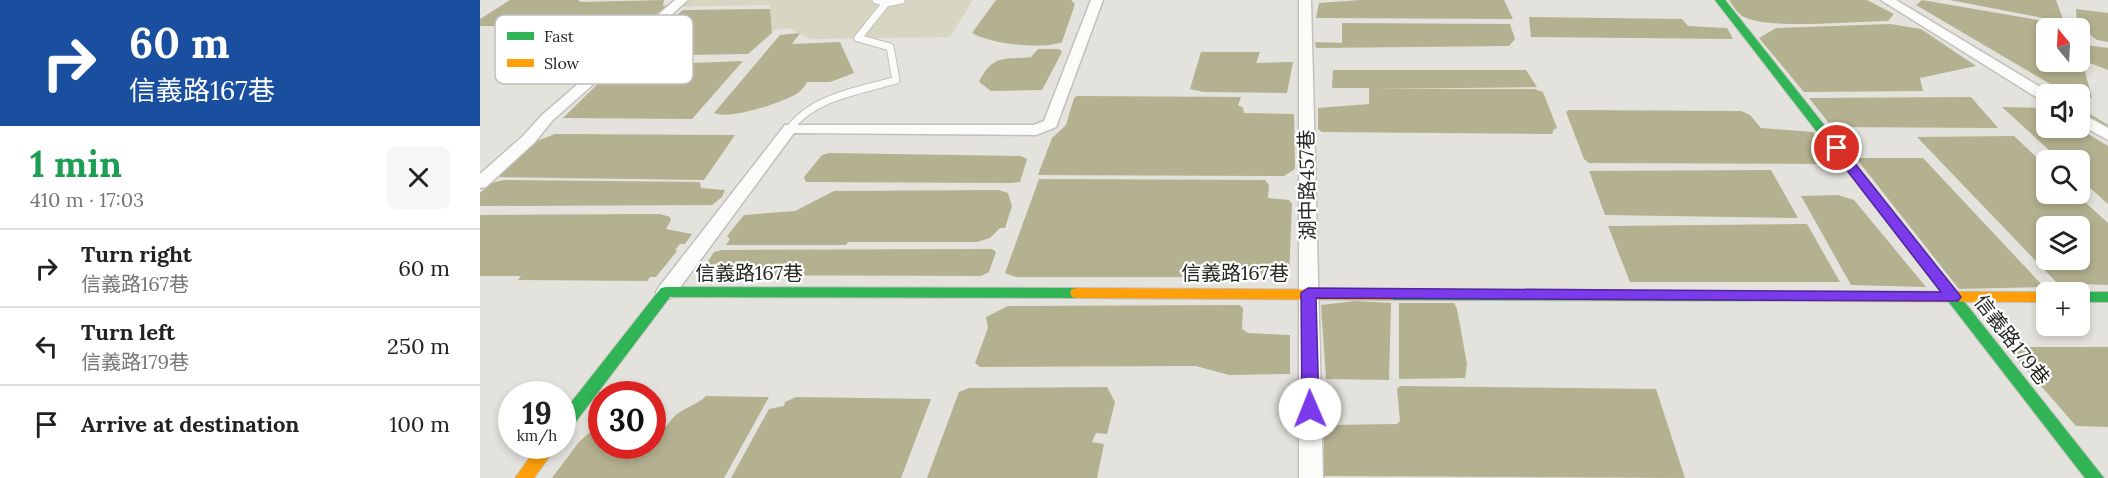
<!DOCTYPE html>
<html lang="en">
<head>
<meta charset="utf-8">
<style>
  body { margin:0; font-family:Lora,"Noto Sans TC",serif; background:#f6f6f6; color:#222; height:100vh; display:flex; flex-direction:column; font-size:22px; white-space:nowrap }
  * { box-sizing:border-box; margin:0 }
  p { font-size:20px; color:#767676 }
  .icon { flex:none; width:33px; height:33px; fill:none; stroke:currentColor; stroke-width:2; stroke-linecap:round; stroke-linejoin:round }
  .map { position:relative; flex:1; overflow:hidden }
  .sheet { display:flex; flex-direction:column; background:#fff; width:480px }
  .sheet>* { flex:none }
  .banner { background:#1a4fa0; color:#fff; overflow:hidden }
  .needle { width:39px; rotate:342deg }
  .fabs { position:absolute; left:1556px; top:18px; display:grid; gap:12px }
  .fabs a { display:grid; place-items:center; width:54px; height:54px; border-radius:9px; background:#fff; box-shadow:0 3px 9px #0003; font-size:30px }
  .speed { position:absolute; left:18px; top:381px; display:flex; gap:12px; font-size:30px; font-weight:700; text-align:center }
  .speed>* { display:grid; place-content:center; width:78px; height:78px; border-radius:50%; background:#fff; box-shadow:0 3px 9px #0003; line-height:1 }
  .speed small { font-size:15px; font-weight:400 }
  .speed .limit { border:9px solid #d22; background:#fff; color:#111 }
  .pin { position:absolute; display:grid; place-items:center; width:51px; height:51px; color:#fff; margin:-26px; border:3px solid #fff; border-radius:50%; box-shadow:0 2px 6px #0007 }
  .me { position:absolute; width:66px; margin:-33px; rotate:359deg; stroke-linejoin:round; filter:drop-shadow(0 0 4px #0008) }
  .turn { display:flex; align-items:center; gap:21px; height:126px; padding:0 30px; font-size:27px }
  .turn .icon { width:78px; height:78px; stroke-width:2.5 }
  .turn b { display:block; font-size:42px; line-height:51px }
  .round { display:grid; place-items:center; flex:none; width:63px; height:63px; border-radius:9px; background:#f6f6f6 }
  .overview { display:flex; align-items:center; justify-content:space-between; height:102px; padding:0 30px }
  h1 { font-size:36px; font-weight:700; line-height:45px; color:#1e9e55 }
  ul { padding:0; list-style:none }
  li { display:flex; align-items:center; gap:18px; height:78px; padding:0 30px; border-top:2px solid #e0e0e0 }
  li div { flex:1 }
  li b { display:block; font-size:22px }
  li em { font-style:normal }
  main { display:flex; flex:1; min-height:0 }
  .map>svg:first-child { display:block }
</style>
</head>
<body>
<main>
<section class="sheet">
<div class="banner">
<div class="turn"><svg class="icon" aria-label="right" viewBox="0 0 24 24"><path d="M7 20v-9h11M14 6l5 5-5 5"/></svg><div><b>60 m</b>信義路167巷</div></div>
</div>
<div class="overview"><div><h1>1 min</h1><p>410 m · 17:03</p></div><a class="round"><svg class="icon" aria-label="close" viewBox="0 0 24 24"><path d="M6 6l12 12M18 6L6 18"/></svg></a></div>
<ul>
<li><svg class="icon" aria-label="right" viewBox="0 0 24 24"><path d="M7 20v-9h11M14 6l5 5-5 5"/></svg><div><b>Turn right</b><p>信義路167巷</p></div><em>60 m</em></li>
<li><svg class="icon" aria-label="left" viewBox="0 0 24 24"><path d="M17 20v-9H6M10 6l-5 5 5 5"/></svg><div><b>Turn left</b><p>信義路179巷</p></div><em>250 m</em></li>
<li><svg class="icon" aria-label="arrive" viewBox="0 0 24 24"><path d="M6 21V4h12l-3 4 3 4H6"/></svg><div><b>Arrive at destination</b></div><em>100 m</em></li>
</ul>
</section>
<div class="map">
<svg width="1628" height="478" viewBox="0 0 1628 478">
  <rect width="100%" height="100%" fill="#e3e2dc"/>
  <!-- green -->
  <path fill="#d7d6c3" d="M 199,0 L 493,0 L 470,37 L 331,39 L 308,28 L 286,31 L 290,5 L 192,7 Z"/>
  <!-- water -->
  <g fill="#b3b18f" fill-rule="evenodd">
    <path d="M 30,0 L 98,0 L 101,2 L 184,0 L 183,6 L 189,5 L 171,21 L 156,26 L 0,26 L 0,19 Z"/>
    <path d="M 516,0 L 591,0 L 595,4 L 582,42 C 562,50 510,44 492,33 Z"/>
    <path d="M 881,0 L 1024,0 L 1033,19 L 836,18 L 839,3 Z"/>
    <path d="M 1249,0 L 1387,0 L 1414,14 L 1408,21 C 1376,21 1290,30 1264,17 C 1258,14 1253,6 1249,0 Z"/>
    <path d="M 1442,0 L 1564,21 L 1562,32 L 1566,33 L 1566,62 L 1599,62 L 1599,52 L 1601,58 L 1605,45 L 1628,48 L 1628,70 L 1602,60 L 1612,98 L 1587,94 L 1436,5 Z"/>
    <path d="M 1470,0 L 1576,0 L 1584,22 Z"/>
    <path d="M 290,9 L 292,33 L 268,54 L 203,55 L 194,33 L 174,34 L 203,10 Z"/>
    <path d="M 1596,9 L 1628,13 L 1628,42 L 1617,40 L 1597,25 Z"/>
    <path d="M 1049,17 L 1202,19 L 1208,26 L 1247,28 L 1253,39 L 1051,37 Z"/>
    <path d="M 862,23 L 1030,24 L 1035,39 L 1029,46 L 836,48 L 835,42 L 862,43 Z"/>
    <path d="M 1410,24 L 1441,29 L 1496,66 L 1440,78 L 1443,91 L 1324,92 L 1279,38 L 1296,28 Z"/>
    <path d="M 320,33 L 312,44 L 360,42 L 374,73 L 350,82 L 327,82 C 325,86 321,91 318,93 C 302,103 250,120 234,113 L 300,35 Z"/>
    <path d="M 558,49 L 579,49 L 582,52 L 562,90 L 511,91 L 499,82 C 513,53 525,60 551,57 Z"/>
    <path d="M 721,52 L 780,52 L 776,63 L 813,62 L 807,93 L 724,92 L 710,89 Z"/>
    <path d="M 263,61 L 212,119 L 83,118 L 131,71 L 168,71 L 185,64 Z"/>
    <path d="M 853,70 L 1046,70 L 1057,87 L 892,89 L 1054,89 L 1063,92 L 1077,128 L 1074,129 L 1072,134 L 842,132 L 838,129 L 838,108 L 889,104 L 889,88 L 852,88 Z"/>
    <path d="M 597,96 L 761,97 L 758,105 L 763,108 L 764,113 L 814,114 L 815,169 L 804,176 L 558,175 L 572,138 L 586,125 L 594,98 Z"/>
    <path d="M 1491,97 L 1518,128 L 1352,127 L 1329,98 Z"/>
    <path d="M 1522,107 L 1566,108 L 1566,128 L 1598,128 L 1628,146 L 1628,204 L 1599,178 L 1599,160 L 1580,160 Z"/>
    <path d="M 1089,110 L 1261,111 L 1270,115 L 1281,128 L 1333,132 L 1354,161 L 1348,164 L 1109,163 L 1104,159 L 1086,112 Z"/>
    <path d="M 75,134 L 255,135 L 224,180 L 17,177 L 57,141 Z"/>
    <path d="M 1534,136 L 1566,166 L 1566,194 L 1596,194 L 1628,223 L 1628,285 L 1577,283 L 1437,137 ZM 1566,226 L 1599,226 L 1599,260 L 1566,260 Z"/>
    <path d="M 349,153 L 541,156 L 547,159 L 540,182 L 531,183 L 326,182 L 324,177 L 342,155 Z"/>
    <path d="M 1376,158 L 1443,158 L 1564,287 L 1479,289 Z"/>
    <path d="M 1291,170 L 1318,218 L 1125,215 L 1109,171 Z"/>
    <path d="M 559,179 L 785,180 L 789,185 L 788,198 L 809,200 L 812,204 L 809,277 L 536,277 L 525,273 Z"/>
    <path d="M 24,180 L 220,182 L 221,188 L 245,190 L 242,197 L 232,205 L 0,206 L 0,193 L 11,183 Z"/>
    <path d="M 519,190 L 528,193 L 532,206 L 525,228 L 520,228 L 510,238 L 497,242 L 368,242 L 366,245 L 246,245 L 250,239 L 247,236 L 264,215 L 315,211 L 354,191 Z"/>
    <path d="M 1358,195 L 1374,200 L 1446,287 L 1371,285 L 1321,196 Z"/>
    <path d="M 180,214 L 190,217 L 191,220 L 186,229 L 212,234 L 205,244 L 200,244 L 195,250 L 197,251 L 176,277 L 170,277 L 167,281 L 38,280 L 41,276 L 0,276 L 0,215 Z"/>
    <path d="M 1327,224 L 1360,282 L 1150,282 L 1128,226 Z"/>
    <path d="M 512,249 L 516,252 L 509,272 L 501,276 L 219,275 L 234,252 L 242,250 Z"/>
    <path d="M 875,301 L 911,303 L 909,380 L 846,379 L 841,305 Z"/>
    <path d="M 919,303 L 974,303 L 977,309 L 987,364 L 985,378 L 919,379 Z"/>
    <path d="M 759,305 L 763,308 L 762,329 L 768,333 L 810,335 L 810,374 L 749,375 L 716,366 L 500,367 L 495,363 L 508,328 L 506,317 L 528,306 Z"/>
    <path d="M 1527,347 L 1628,347 L 1628,427 L 1596,426 Z"/>
    <path d="M 920,386 L 1176,389 L 1205,478 L 844,476 L 844,430 L 853,425 L 917,424 L 920,421 L 917,389 Z"/>
    <path d="M 627,387 L 635,402 L 627,434 L 616,433 L 612,442 L 624,444 L 617,478 L 447,478 L 479,392 L 489,388 Z"/>
    <path d="M 226,396 L 289,397 L 244,478 L 72,478 L 99,442 L 109,433 L 121,433 L 122,446 L 172,446 L 173,432 C 188,432 188,419 200,412 C 209,406 218,404 226,396 Z"/>
    <path d="M 316,397 L 451,399 L 421,478 L 251,478 L 289,409 L 304,406 L 305,402 Z"/>
  </g>
  <g fill="none" stroke-linecap="round" stroke-linejoin="round">
    <!-- stream -->
    <path stroke="#b3b18f" stroke-width="4" d="M 1599,110 L 1628,127"/>
    <!-- lane casing -->
    <g stroke="#c1c0bb" stroke-width="9">
      <g id="lane">
        <path d="M 396,0 L 406,3 L 421,0"/>
        <path d="M 310,128 C 335,96 379,91 416,80 L 410,47 L 378,38 L 406,3"/>
      </g>
    </g>
    <!-- street casing -->
    <g stroke="#c1c0bb" stroke-width="3">
      <g id="street">
        <path d="M 195,0 L 208,0 L 72,121 L 55,142 L 6,187 L 0,188 L 0,174 L 43,136 L 62,115 Z"/>
        <path d="M 611,0 L 623,0 L 576,127 L 556,135 L 314,133 L 193,297 L 186,299 L 179,297 L 176,292 L 179,287 L 305,125 L 554,125 L 564,121 Z"/>
        <path d="M 819,0 L 831,0 L 843,478 L 819,478 Z"/>
        <path d="M 1401,0 L 1416,0 L 1572,94 L 1566,94 L 1566,101 L 1561,100 Z"/>
        <path d="M 1599,112 L 1628,128 L 1628,140 L 1599,124 Z"/>
      </g>
    </g>
    <!-- fast casing -->
    <g stroke="#c1c0bb" stroke-width="2">
      <g id="fast">
        <path d="M 1235,0 L 1245,0 L 1624,478 L 1605,478 Z"/>
        <path d="M 186,287 L 597,288 L 602,289 L 604,293 L 602,297 L 597,298 L 190,297 L 88,432 L 82,434 L 82,414 L 181,288 Z"/>
        <path d="M 910,290 L 1333,291 L 1338,292 L 1340,296 L 1338,300 L 1333,301 L 910,300 L 905,299 L 903,295 L 905,291 Z"/>
        <path d="M 1597,292 L 1628,292 L 1628,302 L 1599,302 L 1599,292 Z"/>
      </g>
    </g>
    <!-- slow casing -->
    <g stroke="#c1c0bb" stroke-width="2">
      <g id="slow">
        <path d="M 597,288 L 910,290 L 915,291 L 917,295 L 915,299 L 910,300 L 597,298 L 592,297 L 590,293 L 592,289 Z"/>
        <path d="M 1333,291 L 1566,292 L 1568,292 L 1566,292 L 1566,302 L 1333,301 L 1328,300 L 1326,296 L 1328,292 Z"/>
        <path d="M 58,446 L 77,446 L 54,478 L 35,478 Z"/>
      </g>
    </g>
    <!-- lane -->
    <use href="#lane" stroke="#fbfbfa" stroke-width="7"/>
    <!-- street -->
    <use href="#street" fill="#fbfbfa" fill-rule="evenodd"/>
    <!-- fast -->
    <use href="#fast" fill="#30b455" fill-rule="evenodd"/>
    <!-- slow -->
    <use href="#slow" fill="#ff9f0a" fill-rule="evenodd"/>
  </g>
  <!-- route -->
  <path fill="#7c3aed" stroke="#51269a" stroke-width="1.5" d="M 1357,145 L 1361,146 L 1478,293 L 1481,297 L 1478,301 L 836,298 L 839,409 L 836,413 L 830,415 L 824,413 L 822,409 L 821,293 L 828,288 L 1461,292 L 1352,151 L 1351,148 Z"/>
  <g text-anchor="middle" stroke-width="4.5" stroke-linejoin="round" paint-order="stroke">
    <!-- street labels -->
    <g font-size="20" fill="#262621" stroke="#fff">
      <text transform="translate(827 185) rotate(-91)" y="7">湖中路457巷</text>
      <text x="269" y="280">信義路167巷</text>
      <text x="755" y="280">信義路167巷</text>
      <text transform="translate(1532 340) rotate(52)" y="7">信義路179巷</text>
    </g>
  </g>
  <!-- legend -->
  <rect x="15" y="15" width="198" height="69" rx="9" fill="#fff" stroke="#bebebc" stroke-width="1.5"/>
  <rect x="27" y="32" width="27" height="8" fill="#30b455"/>
  <rect x="27" y="59" width="27" height="8" fill="#ff9f0a"/>
  <g font-size="16" fill="#262621">
    <text x="64" y="42">Fast</text>
    <text x="64" y="69">Slow</text>
  </g>
</svg>
<div class="fabs">
<a><svg class="needle" viewBox="-14 -14 28 28"><path d="M0-13l5 13h-10z" fill="#e53935"/><path d="M0 13l5-13h-10z" fill="#767676"/></svg></a>
<a><svg class="icon" aria-label="sound" viewBox="0 0 24 24"><path d="M4 9h4l5-4v14l-5-4H4zM17 9q2 3 0 6"/></svg></a>
<a><svg class="icon" aria-label="search" viewBox="0 0 24 24"><circle cx="10" cy="10" r="6"/><path d="M15 15l6 6"/></svg></a>
<a><svg class="icon" aria-label="layers" viewBox="0 0 24 24"><path d="M12 4l9 5-9 5-9-5zM3 14l9 5 9-5"/></svg></a>
<a>+</a>
</div>
<div class="speed"><div>19<small>km/h</small></div><div class="limit">30</div></div>
<div class="pin" style="left:1357px;top:148px;background:#d93025"><svg class="icon" aria-label="arrive" viewBox="0 0 24 24"><path d="M6 21V4h12l-3 4 3 4H6"/></svg></div>
<svg class="me" style="left:830px;top:409px" viewBox="-20 -20 40 40"><circle r="19" fill="#fff"/><path d="M0-13L10 11 0 6-10 11z" fill="#7c3aed"/></svg>
</div>
</main>
</body>
</html>
